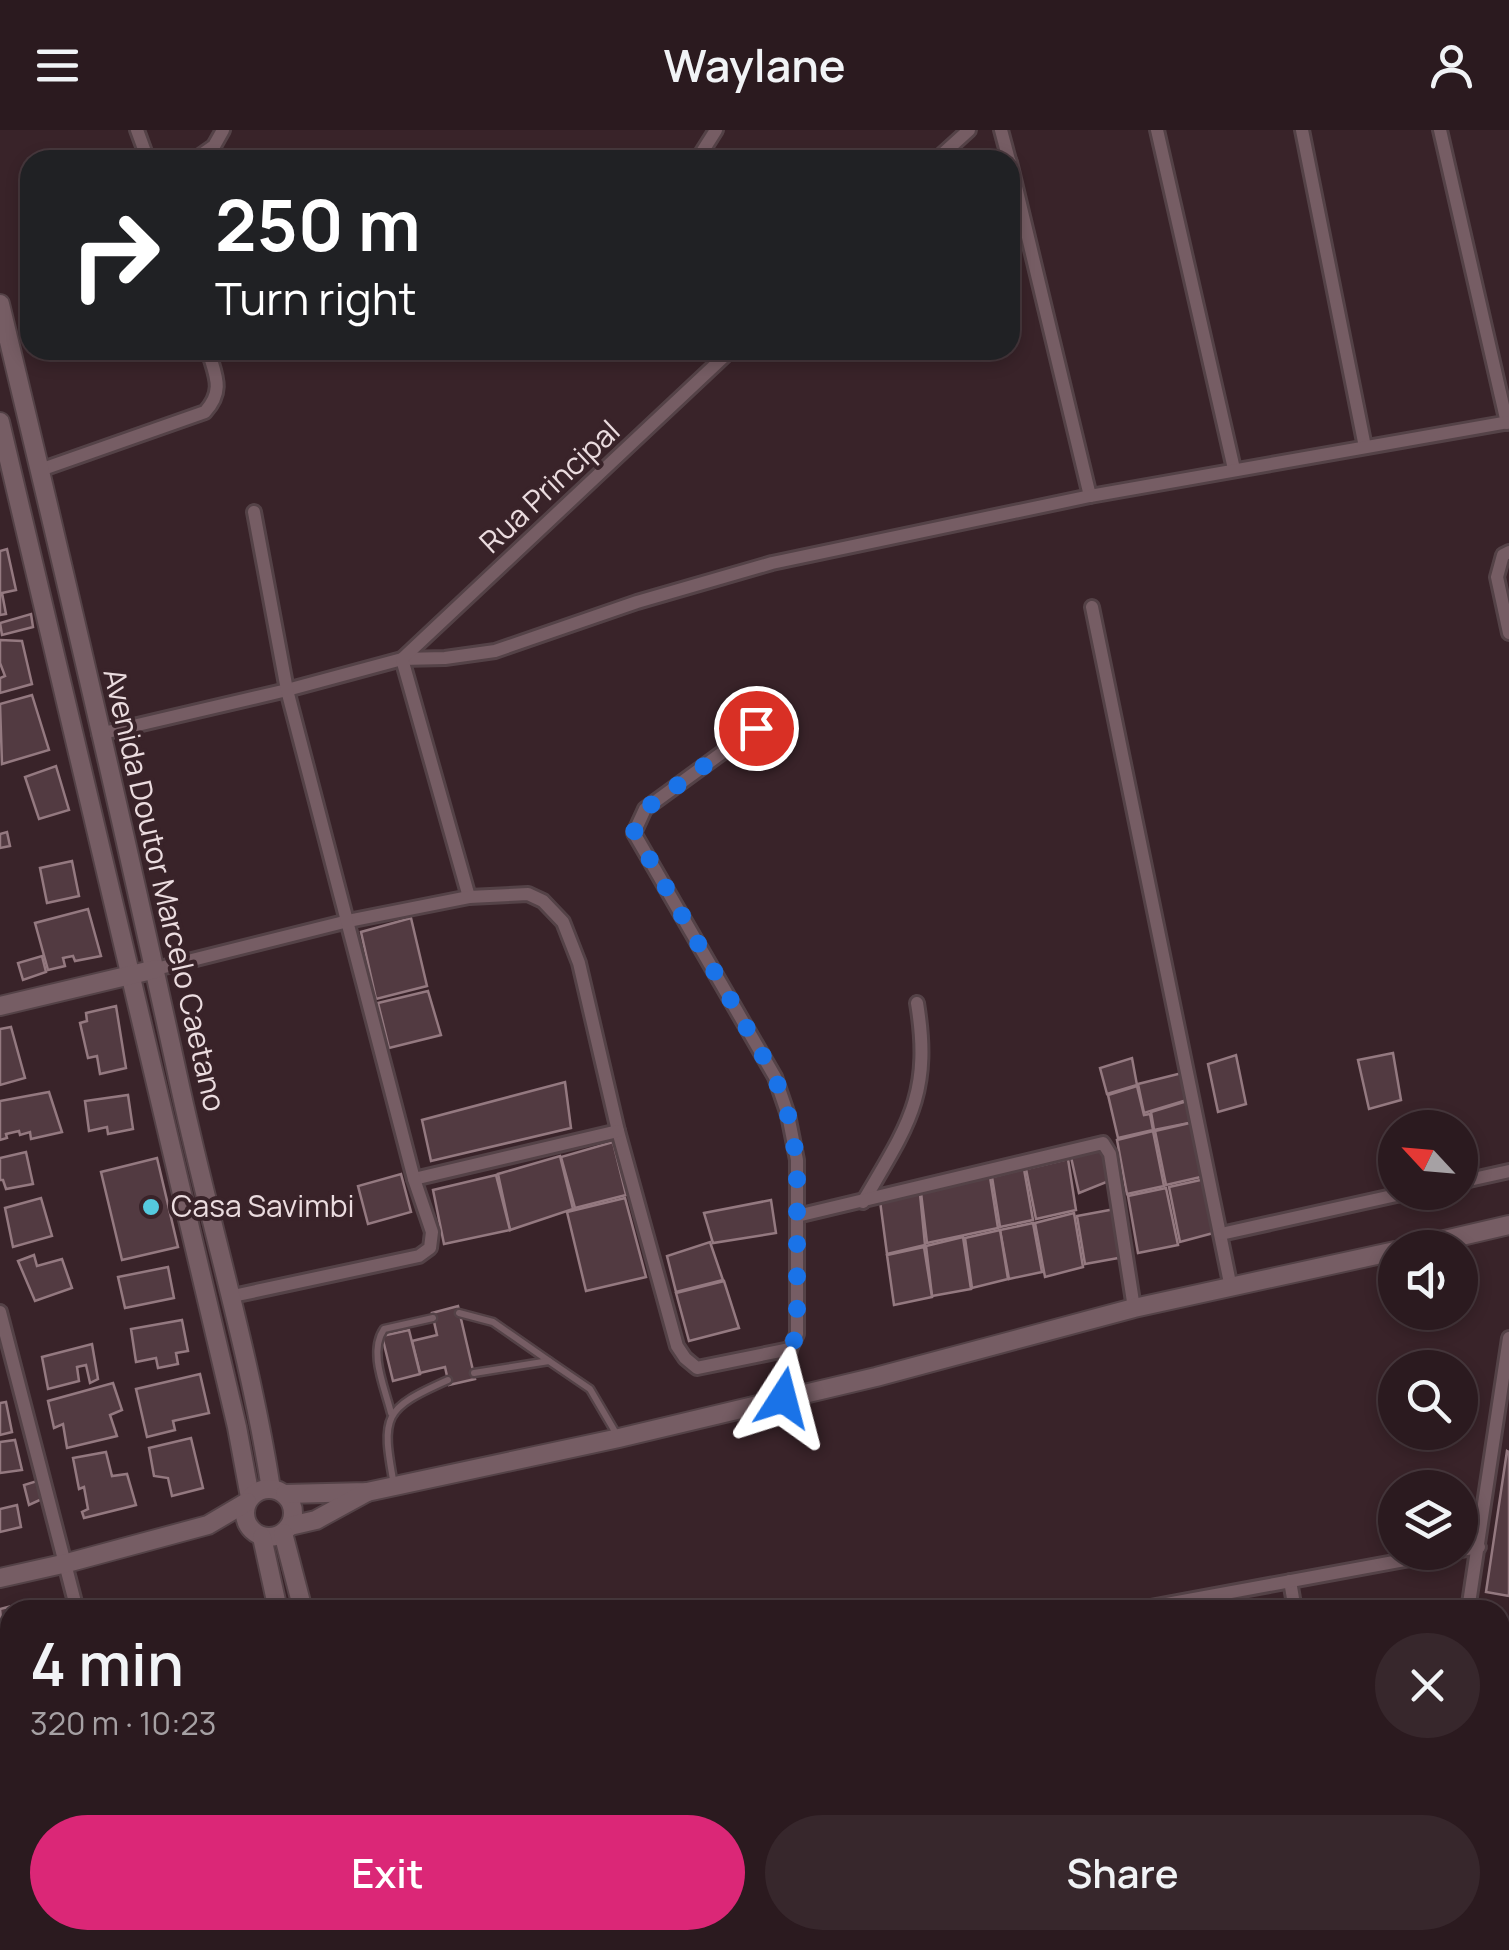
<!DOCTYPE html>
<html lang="en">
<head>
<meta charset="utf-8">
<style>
  body { margin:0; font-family:Manrope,sans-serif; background:#37272c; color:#f1f3f6; height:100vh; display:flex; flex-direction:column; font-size:38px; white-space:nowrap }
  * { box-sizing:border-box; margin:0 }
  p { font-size:32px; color:#a6a1a4 }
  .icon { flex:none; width:55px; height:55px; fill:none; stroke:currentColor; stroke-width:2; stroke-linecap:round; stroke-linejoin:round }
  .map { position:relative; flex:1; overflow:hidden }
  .side { position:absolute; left:0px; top:1470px; width:1510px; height:350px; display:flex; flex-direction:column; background:#2b1a1f; border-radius:30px 30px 0 0; box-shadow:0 5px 15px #0003,0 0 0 2px #47383d }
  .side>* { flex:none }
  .banner { position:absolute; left:20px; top:20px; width:1000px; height:210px; border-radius:30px; box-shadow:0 5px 15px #0003,0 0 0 2px #47383d; background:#202124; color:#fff; overflow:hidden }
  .needle { width:65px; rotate:296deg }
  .buttons { position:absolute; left:1378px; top:980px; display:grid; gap:20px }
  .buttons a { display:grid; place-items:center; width:100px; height:100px; border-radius:50%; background:#2b1a1f; box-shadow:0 5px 15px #0003,0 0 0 2px #47383d; font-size:50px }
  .pin { position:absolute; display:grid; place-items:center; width:85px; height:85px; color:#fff; margin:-42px; border:5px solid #fff; border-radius:50%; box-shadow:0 2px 10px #0007 }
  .me { position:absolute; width:110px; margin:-55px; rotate:9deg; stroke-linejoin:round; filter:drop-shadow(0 0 8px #0008) }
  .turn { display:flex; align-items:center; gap:35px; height:210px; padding:0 30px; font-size:45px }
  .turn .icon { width:130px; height:130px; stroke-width:2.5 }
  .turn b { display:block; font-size:70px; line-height:85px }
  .round { display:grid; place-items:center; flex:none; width:105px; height:105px; border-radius:52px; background:#37272c }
  .overview { display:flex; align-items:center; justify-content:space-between; height:170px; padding:0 30px }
  h1 { font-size:60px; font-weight:600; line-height:75px }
  .action { display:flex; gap:20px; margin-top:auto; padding:20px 30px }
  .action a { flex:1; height:115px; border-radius:60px; background:#db2777; color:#fff; font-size:40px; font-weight:600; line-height:115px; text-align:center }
  .action a+a { background:#37272c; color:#f1f3f6 }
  header { display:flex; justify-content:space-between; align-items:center; height:130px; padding:0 30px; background:#2b1a1f; font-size:45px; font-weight:600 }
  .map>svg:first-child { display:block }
</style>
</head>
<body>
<header><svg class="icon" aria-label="menu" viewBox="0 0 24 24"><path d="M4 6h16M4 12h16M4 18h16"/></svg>Waylane<svg class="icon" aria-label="person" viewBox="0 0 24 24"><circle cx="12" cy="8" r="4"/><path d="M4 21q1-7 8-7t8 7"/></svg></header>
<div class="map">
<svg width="1509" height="1820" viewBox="0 0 1509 1820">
  <rect width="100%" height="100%" fill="#392329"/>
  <!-- building -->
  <g fill="#523a41" stroke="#947980" stroke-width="2.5">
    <path d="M 7,419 L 16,460 L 2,463 L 6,484 L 0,485 L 0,421 Z"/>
    <path d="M 31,484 L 33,497 L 2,505 L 0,493 Z"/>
    <path d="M 0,510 L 22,511 L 32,554 L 0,563 L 0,548 L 5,546 L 0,533 Z"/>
    <path d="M 32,565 L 49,620 L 2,634 L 0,574 Z"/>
    <path d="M 56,636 L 69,680 L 39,689 L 25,647 Z"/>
    <path d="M 7,702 L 10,716 L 0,718 L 0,704 Z"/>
    <path d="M 72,731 L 79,766 L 47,773 L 40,738 Z"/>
    <path d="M 88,779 L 101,826 L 75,831 L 73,826 L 63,828 L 65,836 L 48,840 L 35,793 Z"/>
    <path d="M 411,788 L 427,856 L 376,869 L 361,802 Z"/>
    <path d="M 42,826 L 46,842 L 23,850 L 18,833 Z"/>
    <path d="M 428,861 L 441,905 L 389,918 L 378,873 Z"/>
    <path d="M 116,876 L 126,938 L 100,944 L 97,926 L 88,928 L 80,893 L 87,891 L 86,883 Z"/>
    <path d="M 11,897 L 25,948 L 0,955 L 0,899 Z"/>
    <path d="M 1393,923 L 1401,970 L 1369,979 L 1358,930 Z"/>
    <path d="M 1236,925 L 1246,974 L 1218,982 L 1208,934 Z"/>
    <path d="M 1132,928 L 1137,955 L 1107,964 L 1100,938 Z"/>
    <path d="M 1182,943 L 1187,970 L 1144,983 L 1138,954 Z"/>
    <path d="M 565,952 L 571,998 L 431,1031 L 422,990 Z"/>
    <path d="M 1137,956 L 1144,985 L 1150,984 L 1153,1000 L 1118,1008 L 1108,965 Z"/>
    <path d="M 49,962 L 62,1002 L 31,1009 L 30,1002 L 20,1005 L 19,1001 L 6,1004 L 7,1008 L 0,1010 L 0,971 Z"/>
    <path d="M 128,965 L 133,999 L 108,1004 L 107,997 L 89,1001 L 85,971 Z"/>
    <path d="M 1187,971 L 1194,992 L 1154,1000 L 1151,982 Z"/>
    <path d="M 1194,992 L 1205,1046 L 1166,1055 L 1155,1001 Z"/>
    <path d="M 1153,1001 L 1164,1056 L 1127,1064 L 1117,1010 Z"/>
    <path d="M 613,1012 L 626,1065 L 575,1078 L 561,1027 Z"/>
    <path d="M 1103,1017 L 1109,1051 L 1079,1063 L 1071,1027 Z"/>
    <path d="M 26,1022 L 33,1054 L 6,1059 L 3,1050 L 0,1050 L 0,1028 Z"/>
    <path d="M 560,1026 L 573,1079 L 510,1100 L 498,1044 Z"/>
    <path d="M 157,1028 L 178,1117 L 122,1130 L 101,1042 Z"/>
    <path d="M 1068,1029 L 1076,1080 L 1036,1089 L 1026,1039 Z"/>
    <path d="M 1024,1039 L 1033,1090 L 1000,1097 L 992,1047 Z"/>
    <path d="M 401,1044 L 411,1082 L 368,1094 L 358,1056 Z"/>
    <path d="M 496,1045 L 510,1100 L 444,1114 L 433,1060 Z"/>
    <path d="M 990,1047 L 998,1098 L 927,1113 L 921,1063 Z"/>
    <path d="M 1205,1049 L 1217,1102 L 1180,1112 L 1169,1057 Z"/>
    <path d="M 1166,1058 L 1178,1115 L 1138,1123 L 1128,1066 Z"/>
    <path d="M 920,1064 L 925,1115 L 887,1124 L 880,1071 Z"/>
    <path d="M 41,1068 L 52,1106 L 13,1117 L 5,1078 Z"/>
    <path d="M 625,1068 L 646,1147 L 586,1161 L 567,1082 Z"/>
    <path d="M 771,1070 L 776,1103 L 713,1113 L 704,1083 Z"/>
    <path d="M 1115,1079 L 1124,1127 L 1085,1134 L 1077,1086 Z"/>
    <path d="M 1074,1083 L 1083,1137 L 1045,1147 L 1035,1093 Z"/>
    <path d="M 1033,1093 L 1042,1142 L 1009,1149 L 1000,1100 Z"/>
    <path d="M 1000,1100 L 1008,1149 L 972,1158 L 965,1108 Z"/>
    <path d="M 963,1107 L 971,1159 L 932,1166 L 926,1116 Z"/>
    <path d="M 710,1112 L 723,1150 L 676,1162 L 667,1126 Z"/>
    <path d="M 924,1117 L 932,1167 L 894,1175 L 887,1125 Z"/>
    <path d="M 34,1125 L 37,1136 L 62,1129 L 72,1158 L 35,1171 L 18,1131 Z"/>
    <path d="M 168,1137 L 174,1168 L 125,1178 L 118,1147 Z"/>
    <path d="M 724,1151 L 739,1198 L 689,1211 L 676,1163 Z"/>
    <path d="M 458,1176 L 475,1249 L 449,1255 L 445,1237 L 420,1243 L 412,1211 L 437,1205 L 432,1183 Z"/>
    <path d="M 182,1190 L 188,1221 L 176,1223 L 178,1234 L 158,1238 L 156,1228 L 136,1232 L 131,1199 Z"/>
    <path d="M 409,1200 L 420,1244 L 393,1251 L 382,1206 Z"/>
    <path d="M 92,1214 L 98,1249 L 90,1253 L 86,1235 L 77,1237 L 79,1251 L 48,1259 L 42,1227 Z"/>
    <path d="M 200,1244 L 209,1283 L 173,1291 L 175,1300 L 147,1307 L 136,1259 Z"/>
    <path d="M 113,1253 L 122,1280 L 110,1285 L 117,1306 L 67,1318 L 63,1294 L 54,1298 L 48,1271 Z"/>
    <path d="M 6,1272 L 12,1302 L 0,1305 L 0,1273 Z"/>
    <path d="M 191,1308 L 203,1358 L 172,1366 L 168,1348 L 154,1346 L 149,1318 Z"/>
    <path d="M 15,1310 L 22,1340 L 0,1343 L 0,1312 Z"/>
    <path d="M 1507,1321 L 1509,1322 L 1509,1466 L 1486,1462 Z"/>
    <path d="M 106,1322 L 112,1346 L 127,1344 L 136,1375 L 84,1388 L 82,1382 L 88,1379 L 84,1357 L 79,1359 L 73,1328 Z"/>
    <path d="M 37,1351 L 42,1369 L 29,1375 L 24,1355 Z"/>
    <path d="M 17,1375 L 21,1397 L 0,1402 L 0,1379 Z"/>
    <path d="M 23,1473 L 24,1480 L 10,1480 L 10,1507 L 3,1509 L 0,1479 Z"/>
    <path d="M 0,1579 L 9,1579 L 10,1604 L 0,1606 Z"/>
  </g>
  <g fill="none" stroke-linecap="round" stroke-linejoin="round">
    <!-- lane casing -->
    <g stroke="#544247" stroke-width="11">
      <g id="lane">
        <path d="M 459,1183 L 493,1192 L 549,1231"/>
        <path d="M 474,1243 L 549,1231 L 590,1259 L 617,1305"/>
        <path d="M 391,1283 C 385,1258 368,1222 384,1199 L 433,1188"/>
        <path d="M 394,1355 C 381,1285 383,1279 448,1250"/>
      </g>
    </g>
    <!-- street casing -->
    <g stroke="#544247" stroke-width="18">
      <g id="street">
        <path d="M 137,0 L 148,30"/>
        <path d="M 1001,0 L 1009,30"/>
        <path d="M 1157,0 L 1234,339"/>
        <path d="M 1302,0 L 1365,317"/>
        <path d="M 1440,0 L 1507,293"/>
        <path d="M 194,30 L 214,16 L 223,0"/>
        <path d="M 697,30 L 716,0"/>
        <path d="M 936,30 L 969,0"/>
        <path d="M 1010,32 L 1090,366"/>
        <path d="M 40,340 L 205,282 C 225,260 215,245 208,220"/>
        <path d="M 1509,422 L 1503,425 L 1497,447 L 1509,503"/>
        <path d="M 1092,477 L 1231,1158"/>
        <path d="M 756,598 L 645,679 L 634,703 L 775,947 L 788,985 L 797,1030 L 797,1204 L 790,1219"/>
        <path d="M 99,604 L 287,560 L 402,529 L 445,528 L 495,521 L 637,472 L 772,433 L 1090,366 L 1509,292"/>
        <path d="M 469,767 L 402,529 L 731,220"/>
        <path d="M 156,839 L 348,791 L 469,767 L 528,764 L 543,771 L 563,792 L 579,833 L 618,1001 L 677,1216 L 685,1228 L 697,1238 L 790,1219 L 783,1268"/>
        <path d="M 414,1049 L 618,1001"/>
        <path d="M 1460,1052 L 1509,1041"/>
        <path d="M 863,1072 C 908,995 932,965 917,873"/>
        <path d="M 797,1086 L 1103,1013 L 1110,1024 L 1134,1178"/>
        <path d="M 1221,1104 L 1410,1062"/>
        <path d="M 233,1166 L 419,1126 L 430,1118 L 432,1102 L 414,1049 L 287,560 L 254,382"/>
        <path d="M 0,1182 L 77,1480"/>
        <path d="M 1460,1420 L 1479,1417"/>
        <path d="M 1290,1451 L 1295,1480"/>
        <path d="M 1134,1480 L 1448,1422"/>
        <path d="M 1468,1480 L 1509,1208"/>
        <path d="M 1500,1779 L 1509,1780"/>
        <path d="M 0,1799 L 10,1800"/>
        <path d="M 260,1810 L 357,1814"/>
        <path d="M 725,1810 L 727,1820"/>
        <path d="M 1089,1810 L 1090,1820"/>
        <path d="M 1371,1810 L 1374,1820"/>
        <path d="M 879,1812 L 880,1820"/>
        <path d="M 1206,1820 L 1222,1810"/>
        <path d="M 1409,1820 L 1411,1810"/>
      </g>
    </g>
    <!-- secondary casing -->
    <g stroke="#544247" stroke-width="22">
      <g id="secondary">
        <path d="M 0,174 C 63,435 124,698 181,961 C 210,1094 250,1224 271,1359"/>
        <path d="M 0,292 L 237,1297 L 250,1367"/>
        <path d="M 0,876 L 156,839"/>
        <path d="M 1410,1118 L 1509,1095"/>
        <circle cx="269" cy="1383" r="24"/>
        <path d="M 285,1364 L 367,1362 L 619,1308 L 876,1247 L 1134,1178 L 1395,1121"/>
        <path d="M 290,1396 L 316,1390 L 367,1362"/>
        <path d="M 283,1403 L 303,1480"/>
        <path d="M 262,1407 L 278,1480"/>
        <path d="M 0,1448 L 67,1433 L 208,1395 L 247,1372"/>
        <path d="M 356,1810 L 359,1820"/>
        <path d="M 382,1810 L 384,1820"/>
      </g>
    </g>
    <!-- lane -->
    <use href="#lane" stroke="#765d64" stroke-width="6"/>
    <!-- street -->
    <use href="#street" stroke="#765d64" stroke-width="12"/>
    <!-- secondary -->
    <use href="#secondary" stroke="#765d64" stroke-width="18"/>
  </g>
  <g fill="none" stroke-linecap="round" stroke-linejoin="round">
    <!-- route -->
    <path stroke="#1a73e8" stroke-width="18" stroke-dasharray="0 32.4" d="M 756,598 L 645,679 L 634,702 L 775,947 L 788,985 L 797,1030 L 797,1204 L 790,1219 L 783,1268"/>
  </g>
  <!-- markers -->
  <circle fill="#55cadf" stroke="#392329" stroke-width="4" cx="151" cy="1077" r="10"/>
  <g text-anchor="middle" stroke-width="8" stroke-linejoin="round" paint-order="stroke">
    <!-- street labels -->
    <g font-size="30" fill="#ebdcdf" stroke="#392329">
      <text transform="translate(550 357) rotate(-43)" y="10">Rua Principal</text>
      <text transform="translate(164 760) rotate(77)" y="10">Avenida Doutor Marcelo Caetano</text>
    </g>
    <!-- poi labels -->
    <g font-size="30" fill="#ebdcdf" stroke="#392329" text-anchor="start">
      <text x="171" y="1087">Casa Savimbi</text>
    </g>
  </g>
</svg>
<div class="buttons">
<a><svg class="needle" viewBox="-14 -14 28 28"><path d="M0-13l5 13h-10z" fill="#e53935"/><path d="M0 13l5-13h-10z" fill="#a6a1a4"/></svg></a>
<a><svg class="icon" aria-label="sound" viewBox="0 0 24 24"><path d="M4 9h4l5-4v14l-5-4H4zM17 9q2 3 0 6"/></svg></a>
<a><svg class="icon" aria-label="search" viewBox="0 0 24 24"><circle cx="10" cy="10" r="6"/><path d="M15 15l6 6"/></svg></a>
<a><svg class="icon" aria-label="layers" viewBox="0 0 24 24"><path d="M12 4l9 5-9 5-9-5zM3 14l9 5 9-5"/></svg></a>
</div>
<div class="pin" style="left:756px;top:598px;background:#d93025"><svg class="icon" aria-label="arrive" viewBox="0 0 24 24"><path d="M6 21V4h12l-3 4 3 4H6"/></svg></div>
<svg class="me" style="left:783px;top:1268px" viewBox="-20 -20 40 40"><path d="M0-17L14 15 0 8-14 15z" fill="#1a73e8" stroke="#fff" stroke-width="4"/></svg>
<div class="banner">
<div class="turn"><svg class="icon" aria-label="right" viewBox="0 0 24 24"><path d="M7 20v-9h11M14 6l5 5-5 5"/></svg><div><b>250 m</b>Turn right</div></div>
</div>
<section class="side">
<div class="overview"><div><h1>4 min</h1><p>320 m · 10:23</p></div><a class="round"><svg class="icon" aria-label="close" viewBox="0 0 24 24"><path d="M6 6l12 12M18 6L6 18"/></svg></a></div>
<div class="action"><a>Exit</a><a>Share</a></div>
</section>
</div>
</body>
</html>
